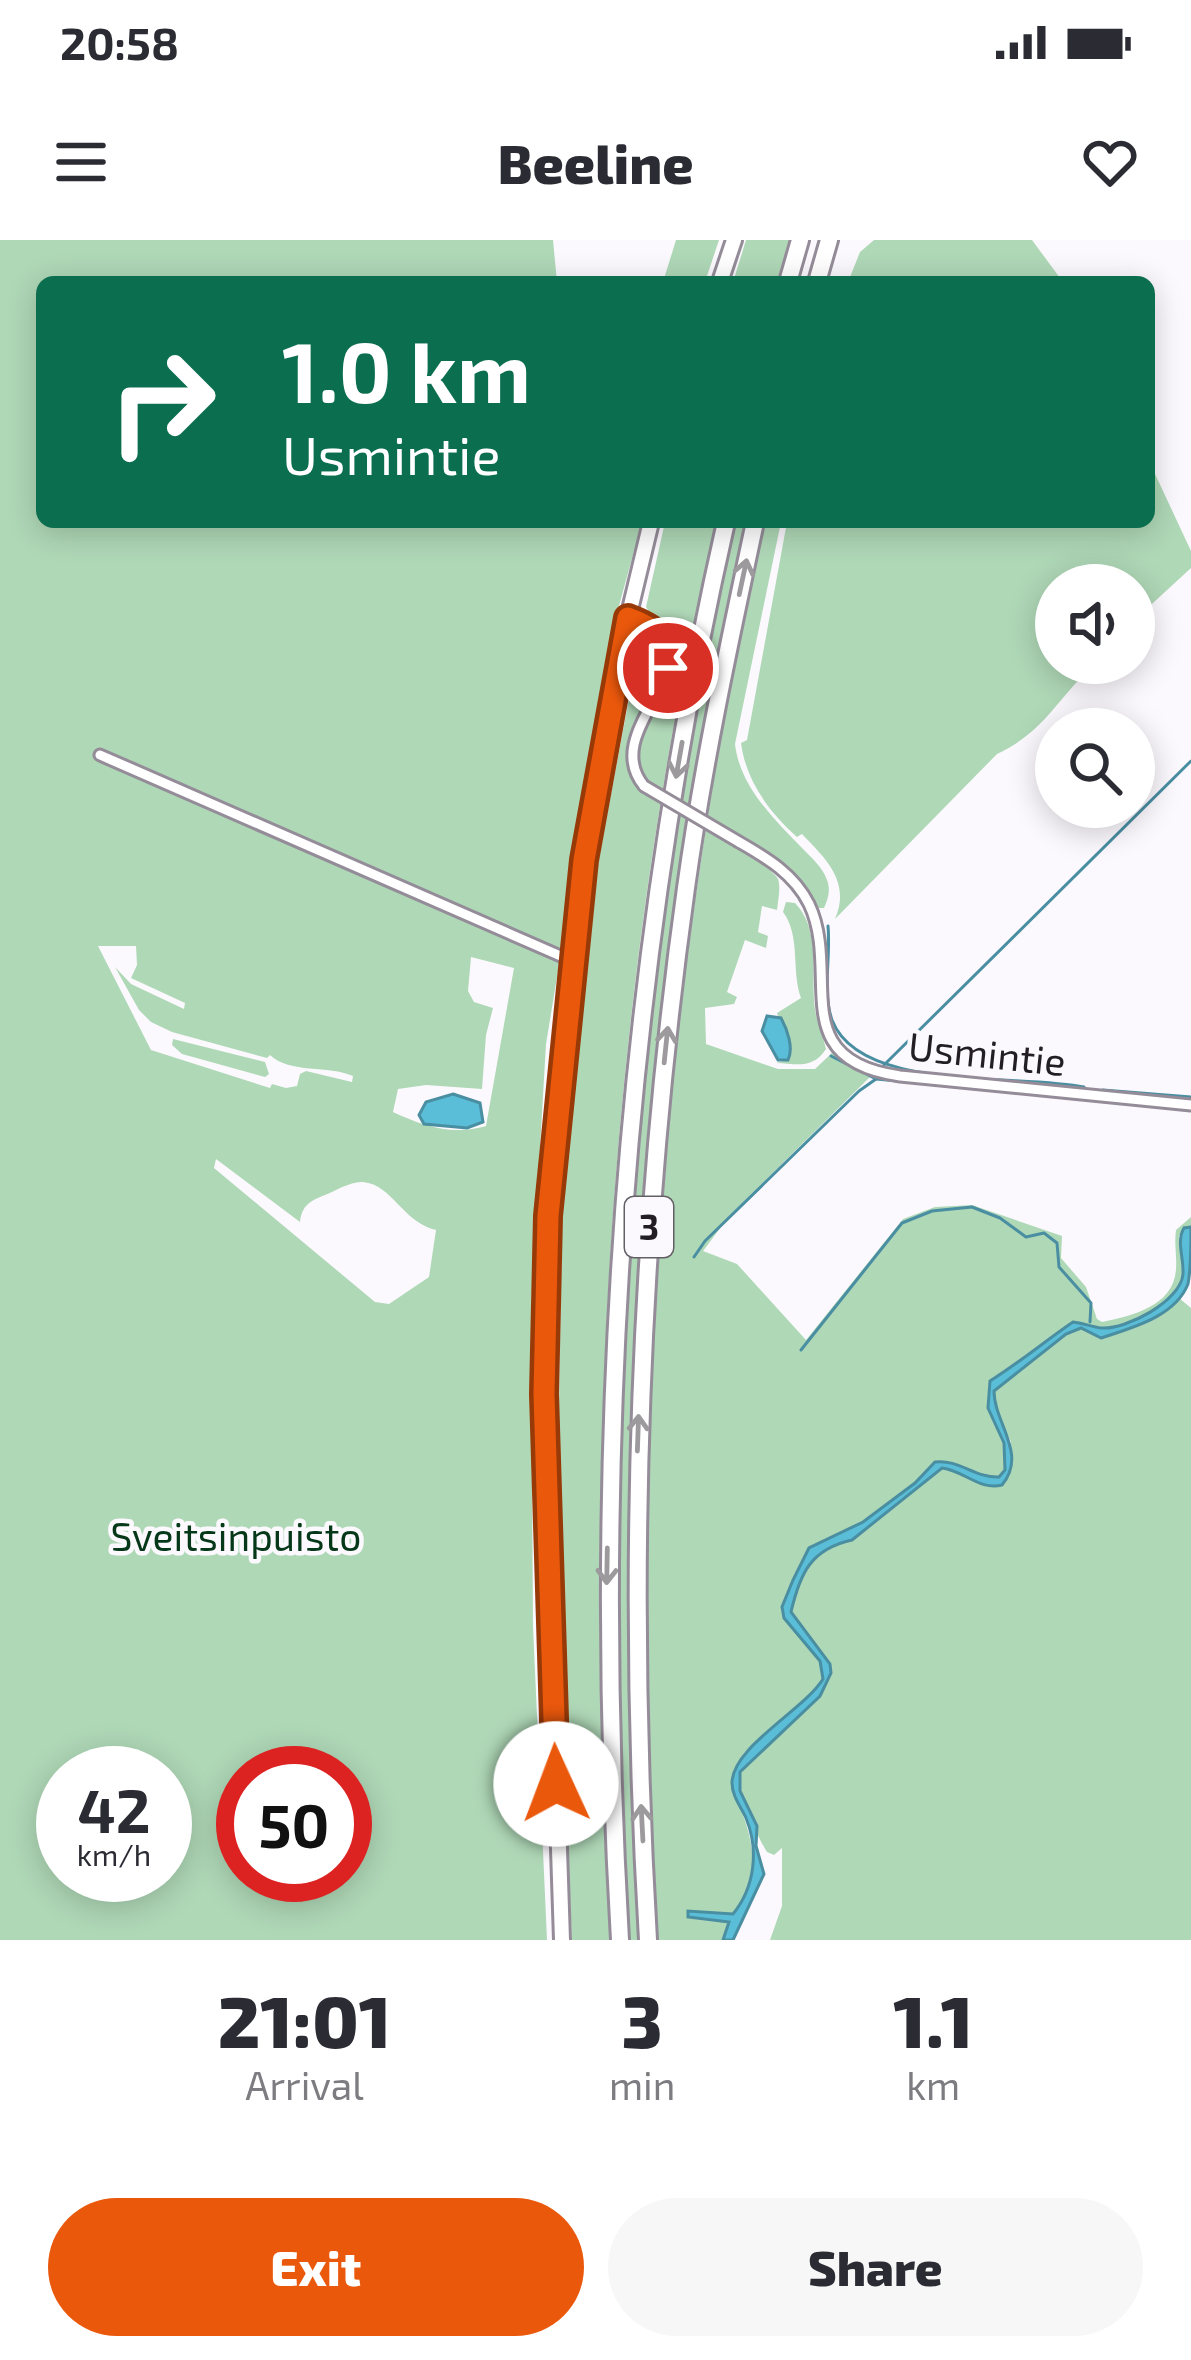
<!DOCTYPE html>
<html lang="en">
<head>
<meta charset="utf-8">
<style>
  body { margin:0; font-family:"Exo 2",sans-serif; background:#f7f7f7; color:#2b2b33; height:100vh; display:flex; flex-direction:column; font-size:45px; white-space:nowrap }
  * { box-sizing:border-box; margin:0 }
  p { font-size:39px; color:#7c7c81 }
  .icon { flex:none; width:66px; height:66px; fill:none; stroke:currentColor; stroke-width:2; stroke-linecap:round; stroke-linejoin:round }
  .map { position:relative; height:1700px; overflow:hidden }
  .side { display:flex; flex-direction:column; background:#fff; flex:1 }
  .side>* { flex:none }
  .top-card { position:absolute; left:36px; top:36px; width:1119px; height:252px; border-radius:18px; box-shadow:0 6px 30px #0003; background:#0b6e4f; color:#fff; overflow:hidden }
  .fabs { position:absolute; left:1035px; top:324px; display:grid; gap:24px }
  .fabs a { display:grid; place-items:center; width:120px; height:120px; border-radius:50%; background:#fff; box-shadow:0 6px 30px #0003; font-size:60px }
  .speed { position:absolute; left:36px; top:1506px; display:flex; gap:24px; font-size:60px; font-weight:700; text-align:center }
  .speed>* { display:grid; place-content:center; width:156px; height:156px; border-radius:50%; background:#fff; box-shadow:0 6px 30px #0003; line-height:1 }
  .speed small { font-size:30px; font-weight:400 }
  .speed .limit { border:18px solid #d22; background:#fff; color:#111 }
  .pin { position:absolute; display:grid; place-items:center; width:102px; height:102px; color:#fff; margin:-51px; border:6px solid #fff; border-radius:50%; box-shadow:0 3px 12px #0007 }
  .me { position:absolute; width:132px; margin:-66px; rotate:358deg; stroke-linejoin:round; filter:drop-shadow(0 0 9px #0008) }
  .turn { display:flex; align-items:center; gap:42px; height:252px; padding:0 48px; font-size:54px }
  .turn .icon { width:156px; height:156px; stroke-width:2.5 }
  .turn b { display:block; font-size:84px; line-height:102px }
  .eta { display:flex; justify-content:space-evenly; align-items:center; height:204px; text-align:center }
  .eta b { font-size:72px; font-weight:800; line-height:84px }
  .action { display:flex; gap:24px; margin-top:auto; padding:24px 48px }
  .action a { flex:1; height:138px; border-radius:72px; background:#ea580c; color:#fff; font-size:48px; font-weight:800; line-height:138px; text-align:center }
  .action a+a { background:#f7f7f7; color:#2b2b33 }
  .status { display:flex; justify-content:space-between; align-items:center; height:84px; padding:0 60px; background:#fff; direction:ltr }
  .status svg { height:33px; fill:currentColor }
  header { display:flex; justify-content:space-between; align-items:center; height:156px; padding:0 48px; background:#fff; font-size:54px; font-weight:800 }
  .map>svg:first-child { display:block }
</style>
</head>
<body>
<div class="status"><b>20:58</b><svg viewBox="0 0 49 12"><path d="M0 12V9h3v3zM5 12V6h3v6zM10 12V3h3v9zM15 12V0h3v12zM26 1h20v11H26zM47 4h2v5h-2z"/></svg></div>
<header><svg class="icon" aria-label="menu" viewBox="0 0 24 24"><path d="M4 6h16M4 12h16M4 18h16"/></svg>Beeline<svg class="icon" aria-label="heart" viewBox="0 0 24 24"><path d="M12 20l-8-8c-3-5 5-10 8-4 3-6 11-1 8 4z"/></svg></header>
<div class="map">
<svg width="1191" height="1700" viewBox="0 0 1191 1700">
  <rect width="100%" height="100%" fill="#fcf9fe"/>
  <!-- green -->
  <g fill="#afd8b7" fill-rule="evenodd">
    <path d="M 0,0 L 553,0 L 557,42 L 42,42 L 42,282 L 642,282 L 617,373 L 546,804 L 531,1065 L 533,1386 L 547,1700 L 0,1700 ZM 98,706 L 136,706 L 137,725 L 131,738 L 185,763 L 184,769 L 131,744 L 115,727 L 139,770 L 151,782 L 172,792 L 267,818 L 270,815 C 290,834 328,825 353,836 L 352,842 L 306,831 L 300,834 L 297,846 L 286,848 L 272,844 L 270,848 L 151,810 ZM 471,717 L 514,728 L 486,886 C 453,896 423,886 393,872 L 398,849 L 426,845 L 482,849 L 486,795 L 493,768 L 474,762 L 468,751 ZM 216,919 L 300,982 C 302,965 310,961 325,955 C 335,951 351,941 363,942 C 393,945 402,982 436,990 L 429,1037 L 389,1064 L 375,1062 L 214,928 ZM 63,1533 L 165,1533 L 165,1635 L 63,1635 ZM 243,1533 L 345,1533 L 345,1635 L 243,1635 Z"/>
    <path d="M 676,0 L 719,0 L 705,42 L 663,42 Z"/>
    <path d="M 746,0 L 789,0 L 777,42 L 733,42 Z"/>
    <path d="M 874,0 L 1032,0 L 1063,42 L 848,42 L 860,12 Z"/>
    <path d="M 1149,221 L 1191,311 L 1191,328 L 1141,374 L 1134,393 L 1134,345 L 1056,345 L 1056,423 L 1097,423 C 1057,456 1048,490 997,514 L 835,679 C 851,642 826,619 802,594 L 797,597 C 769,572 746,541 741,503 L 747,500 L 787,282 L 1149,282 Z"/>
    <path d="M 665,282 L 716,282 C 607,747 583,1225 611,1700 L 572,1700 L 563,1504 L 558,1224 L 562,978 L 597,629 L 640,400 L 646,393 C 701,426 590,496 642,549 L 646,542 C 612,492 684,458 674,407 C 670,390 654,381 646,367 Z"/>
    <path d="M 732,282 L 749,282 C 720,446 685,610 663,775 C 621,1081 623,1392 641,1700 L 624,1700 L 612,1287 L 634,888 L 675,571 Z"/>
    <path d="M 763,282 L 781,282 L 735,504 C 740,547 774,579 803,609 C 812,618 823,628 827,640 C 831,650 828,659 824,668 L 815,668 C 791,626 756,607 715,583 C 727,596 774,631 778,639 C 781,648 778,660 777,670 L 762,666 L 758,692 L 768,696 L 766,708 L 745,700 L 727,752 L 737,757 L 734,764 L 705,768 L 706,804 L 778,829 L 815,829 L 835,810 L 873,834 L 730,975 L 703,1011 L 737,1024 L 806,1100 L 903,979 L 935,967 L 972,965 L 1062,996 L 1061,1018 L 1086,1047 L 1097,1079 L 1102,1082 C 1132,1076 1174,1066 1176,1029 C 1177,1016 1174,1004 1176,990 L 1191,977 L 1191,987 L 1184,988 L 1179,996 L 1183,1039 L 1176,1051 L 1143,1078 L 1105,1089 C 1053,1069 1037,1126 993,1137 L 992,1180 L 1004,1203 L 1005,1230 L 998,1237 L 980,1235 L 958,1224 L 930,1226 L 922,1237 L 863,1282 L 809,1308 L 793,1340 L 782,1367 L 784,1379 L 820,1421 L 823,1439 L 796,1471 L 745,1515 L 732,1550 C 753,1593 764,1633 733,1674 L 689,1671 L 688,1677 L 730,1682 L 723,1700 L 656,1700 C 624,1217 661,755 763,282 Z"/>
    <path d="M 786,662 L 795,663 C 822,691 810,735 815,770 C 817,784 823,795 826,809 C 813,829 798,824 776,823 L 788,820 L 791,813 L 777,773 L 801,758 C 791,730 801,696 783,672 Z"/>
    <path d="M 173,799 L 265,822 L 269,834 L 265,837 L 182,814 L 172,805 Z"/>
    <path d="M 1179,1058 L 1191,1068 L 1191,1700 L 770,1700 L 782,1666 L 782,1608 L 774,1615 L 767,1612 C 759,1600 738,1554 739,1540 C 741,1517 802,1472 820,1456 L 831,1433 L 822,1414 L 791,1372 C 800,1332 810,1309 852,1300 L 942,1228 C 967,1232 976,1248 1003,1245 L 1011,1202 L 994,1166 L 993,1151 L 1065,1095 L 1081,1088 L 1101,1097 C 1132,1088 1153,1078 1179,1058 Z"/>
  </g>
  <!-- water -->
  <g fill="#5bbed8" stroke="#4a8ea2" stroke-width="3">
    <path d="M 767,776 L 781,778 C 787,789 794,808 788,820 L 778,820 L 762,791 Z"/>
    <path d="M 453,854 L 480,863 L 483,882 L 467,888 L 424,884 L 419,875 L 426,862 Z"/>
    <path d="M 1191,987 C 1191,1003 1191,1029 1188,1044 C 1175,1077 1131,1088 1101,1098 L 1081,1088 L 1066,1094 L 994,1151 C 994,1183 1028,1214 1002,1245 C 980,1251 965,1231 942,1228 L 852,1300 C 811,1309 800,1333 791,1372 L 830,1424 L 831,1433 L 820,1456 L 740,1532 L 740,1551 L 757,1586 L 756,1606 L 764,1634 L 733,1700 L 723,1700 L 729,1682 L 688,1677 L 688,1671 L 733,1674 C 755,1647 759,1610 746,1578 C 741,1567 732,1556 732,1543 C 732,1507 804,1470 823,1439 L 820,1421 L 784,1378 L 782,1367 L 793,1340 L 809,1308 L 863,1282 L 915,1243 L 935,1222 C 959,1219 975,1238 999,1237 L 1005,1230 L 1004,1203 L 988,1168 L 990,1141 C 1019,1123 1045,1101 1073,1082 C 1083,1083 1092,1087 1101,1088 C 1126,1090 1181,1061 1183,1034 C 1184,1018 1176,1001 1184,988 Z"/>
  </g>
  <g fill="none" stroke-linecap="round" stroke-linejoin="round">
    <!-- stream -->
    <g stroke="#4a8ea2" stroke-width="3">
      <path d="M 828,686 C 831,716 822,752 832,780 C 860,853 1017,833 1084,847"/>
      <path d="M 831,816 L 876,839 L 1009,851"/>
      <path d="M 884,825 L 1191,521"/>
      <path d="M 1103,850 L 1191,857"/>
      <path d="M 694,1017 L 705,1001 L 859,851 L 876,839"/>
      <path d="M 801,1110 L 902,983 L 932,971 L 972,967 L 1000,978 L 1026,997 L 1044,993 L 1057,1003 L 1059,1027 L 1091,1063 L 1090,1082"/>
    </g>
    <!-- street casing -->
    <g stroke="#948c98" stroke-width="15">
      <g id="street">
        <path d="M 628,378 C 734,417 594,485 644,546"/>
        <path d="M 100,515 L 572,721"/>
        <path d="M 739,602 C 767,618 794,634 809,664 C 842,733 783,820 900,836 L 1191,865"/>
      </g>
    </g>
    <!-- secondary casing -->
    <g stroke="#948c98" stroke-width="20">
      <g id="secondary">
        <path d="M 720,42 L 734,0"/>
        <path d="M 562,1700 L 544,1153 L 547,977 L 583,621 L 628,378 L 651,282"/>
      </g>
    </g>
    <!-- highway casing -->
    <g stroke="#948c98" stroke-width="22">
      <g id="highway">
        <path d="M 788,42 L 800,0"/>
        <path d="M 817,42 L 829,0"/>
        <path d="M 620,1700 C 592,1223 620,749 726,282"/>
        <path d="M 648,1700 C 627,1348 637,998 686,648 C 703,525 729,404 755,282"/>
      </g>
    </g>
    <!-- street -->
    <use href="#street" stroke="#fff" stroke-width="9"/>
    <!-- secondary -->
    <use href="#secondary" stroke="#fff" stroke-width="14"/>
    <!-- highway -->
    <use href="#highway" stroke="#fff" stroke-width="16"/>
    <!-- street-bridge casing -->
    <g stroke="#948c98" stroke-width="15" stroke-linecap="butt">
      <path id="street-bridge" d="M 644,546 L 739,602"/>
    </g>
    <!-- street-bridge -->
    <use href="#street-bridge" stroke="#fff" stroke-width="9"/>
  </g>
  <!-- one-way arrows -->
  <defs><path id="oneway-shaft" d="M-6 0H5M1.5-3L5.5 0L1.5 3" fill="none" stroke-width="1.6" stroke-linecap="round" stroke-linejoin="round" transform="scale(3)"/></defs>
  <g stroke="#9c9a9c">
    <use href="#oneway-shaft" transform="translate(743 337) rotate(-78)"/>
    <use href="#oneway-shaft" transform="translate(679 520) rotate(100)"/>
    <use href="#oneway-shaft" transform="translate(666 805) rotate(-84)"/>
    <use href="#oneway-shaft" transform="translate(638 1193) rotate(-88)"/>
    <use href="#oneway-shaft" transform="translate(607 1326) rotate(91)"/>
    <use href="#oneway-shaft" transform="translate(642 1583) rotate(-93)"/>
  </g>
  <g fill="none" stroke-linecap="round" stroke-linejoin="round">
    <!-- route casing -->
    <g stroke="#983908" stroke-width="30">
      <path id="route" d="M 556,1544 L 544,1154 L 548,976 L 584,620 L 628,378 C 655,388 669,398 668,428"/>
    </g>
    <!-- route -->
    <use href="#route" stroke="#ea580c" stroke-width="21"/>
  </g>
  <g text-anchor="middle" stroke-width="9" stroke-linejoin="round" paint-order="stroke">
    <!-- shield labels -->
    <rect fill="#fcf9fe" stroke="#636065" stroke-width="3" x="625" y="957" width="48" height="60" rx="9"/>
    <g font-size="36" font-weight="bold" fill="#221e23">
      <text x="649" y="1000">3</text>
    </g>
    <!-- street labels -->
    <g font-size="39" fill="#221e23" stroke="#fcf9fe">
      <text transform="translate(987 814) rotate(6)" y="14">Usmintie</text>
    </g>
    <!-- park labels -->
    <g font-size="39" fill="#053818" stroke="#fcf9fe">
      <text x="236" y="1311">Sveitsinpuisto</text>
    </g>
  </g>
</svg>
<div class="fabs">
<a><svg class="icon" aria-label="sound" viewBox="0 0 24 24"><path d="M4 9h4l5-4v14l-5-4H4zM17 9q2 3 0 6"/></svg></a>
<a><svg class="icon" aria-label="search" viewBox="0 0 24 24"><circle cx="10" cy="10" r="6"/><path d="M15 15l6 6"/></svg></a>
</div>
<div class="speed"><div>42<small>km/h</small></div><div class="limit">50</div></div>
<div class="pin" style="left:668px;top:428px;background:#d93025"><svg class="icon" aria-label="arrive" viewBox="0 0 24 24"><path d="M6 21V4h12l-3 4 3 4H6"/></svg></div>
<svg class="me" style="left:556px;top:1544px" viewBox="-20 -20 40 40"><circle r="19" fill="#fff"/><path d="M0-13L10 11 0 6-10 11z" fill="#ea580c"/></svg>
<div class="top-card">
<div class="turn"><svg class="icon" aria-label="right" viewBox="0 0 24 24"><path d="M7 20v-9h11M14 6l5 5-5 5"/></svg><div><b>1.0 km</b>Usmintie</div></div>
</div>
</div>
<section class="side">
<div class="eta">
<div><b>21:01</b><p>Arrival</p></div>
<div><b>3</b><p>min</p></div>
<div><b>1.1</b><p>km</p></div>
</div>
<div class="action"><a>Exit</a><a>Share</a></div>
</section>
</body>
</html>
